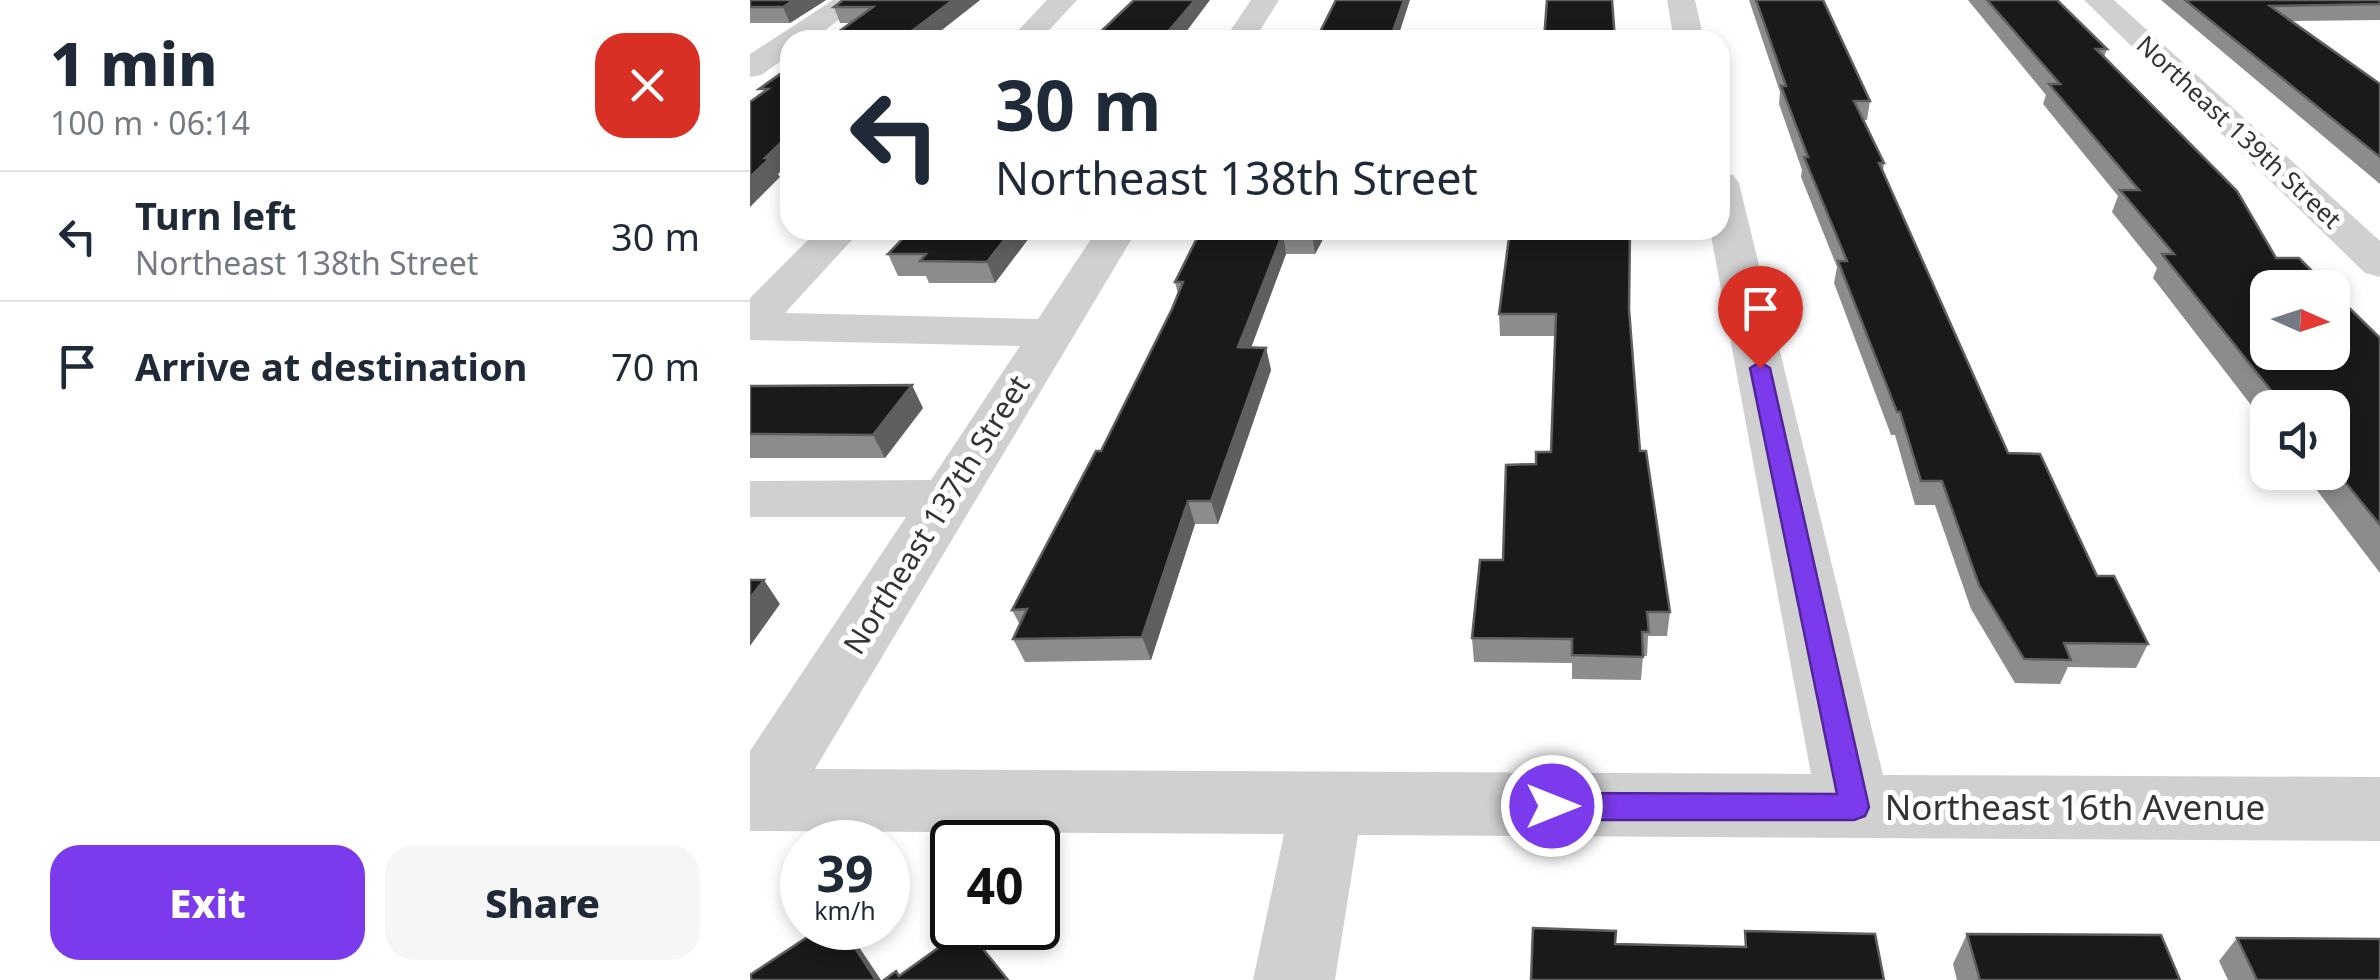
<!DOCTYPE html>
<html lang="en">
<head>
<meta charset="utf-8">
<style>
  body { margin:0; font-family:"Noto Sans",sans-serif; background:#f6f6f7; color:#1f2937; height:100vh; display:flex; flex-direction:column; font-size:38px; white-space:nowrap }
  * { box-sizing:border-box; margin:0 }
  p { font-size:32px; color:#747a83 }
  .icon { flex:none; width:55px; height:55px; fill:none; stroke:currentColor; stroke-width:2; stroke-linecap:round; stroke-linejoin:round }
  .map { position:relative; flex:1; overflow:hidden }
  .panel { display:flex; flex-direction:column; background:#fff; width:750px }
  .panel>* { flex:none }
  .hud { position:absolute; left:30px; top:30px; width:950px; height:210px; border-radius:30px; box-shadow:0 5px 15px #0003; background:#fff; color:#1f2937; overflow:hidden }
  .needle { width:65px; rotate:93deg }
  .buttons { position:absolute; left:1500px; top:270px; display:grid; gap:20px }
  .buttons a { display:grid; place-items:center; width:100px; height:100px; border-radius:20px; background:#fff; box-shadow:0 5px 15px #0003; font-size:50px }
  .speed { position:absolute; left:30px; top:820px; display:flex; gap:20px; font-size:50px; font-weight:700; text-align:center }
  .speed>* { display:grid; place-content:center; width:130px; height:130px; border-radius:50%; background:#fff; box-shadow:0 5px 15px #0003; line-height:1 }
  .speed small { font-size:25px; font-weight:400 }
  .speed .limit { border:5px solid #111; border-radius:15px; background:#fff; color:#111 }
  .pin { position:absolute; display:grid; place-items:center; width:85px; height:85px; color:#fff; margin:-102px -42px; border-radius:50% 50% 50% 0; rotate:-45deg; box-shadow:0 0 10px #0007 }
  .pin .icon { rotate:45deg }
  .me { position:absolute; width:110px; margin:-55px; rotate:90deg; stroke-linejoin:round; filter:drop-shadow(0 0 8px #0008) }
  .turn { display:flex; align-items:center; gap:35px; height:210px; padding:0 50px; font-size:45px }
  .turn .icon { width:130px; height:130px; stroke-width:2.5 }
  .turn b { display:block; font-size:70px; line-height:85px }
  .round { display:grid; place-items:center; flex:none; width:105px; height:105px; border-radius:30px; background:#f6f6f7 }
  .overview { display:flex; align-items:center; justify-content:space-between; height:170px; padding:0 50px }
  h1 { font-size:60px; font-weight:800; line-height:75px }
  .primary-button { display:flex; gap:20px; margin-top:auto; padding:20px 50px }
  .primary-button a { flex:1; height:115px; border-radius:30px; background:#7c3aed; color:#fff; font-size:40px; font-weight:800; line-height:115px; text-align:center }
  .primary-button a+a { background:#f6f6f7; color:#1f2937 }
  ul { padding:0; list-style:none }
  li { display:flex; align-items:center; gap:30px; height:130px; padding:0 50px; border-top:2px solid #e0e1e3 }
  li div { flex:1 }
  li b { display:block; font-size:38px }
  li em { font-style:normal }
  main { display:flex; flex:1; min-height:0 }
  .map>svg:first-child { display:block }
</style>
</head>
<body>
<main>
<section class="panel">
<div class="overview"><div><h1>1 min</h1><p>100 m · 06:14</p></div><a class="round" style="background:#d93025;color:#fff"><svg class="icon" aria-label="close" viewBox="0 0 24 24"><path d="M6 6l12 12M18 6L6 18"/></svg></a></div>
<ul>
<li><svg class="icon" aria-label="left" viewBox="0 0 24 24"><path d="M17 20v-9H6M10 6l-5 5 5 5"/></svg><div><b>Turn left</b><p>Northeast 138th Street</p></div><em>30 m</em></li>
<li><svg class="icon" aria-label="arrive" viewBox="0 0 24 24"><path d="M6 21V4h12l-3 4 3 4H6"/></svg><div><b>Arrive at destination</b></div><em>70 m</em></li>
</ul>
<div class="primary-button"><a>Exit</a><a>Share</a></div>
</section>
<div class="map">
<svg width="1630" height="980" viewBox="0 0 1630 980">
  <rect width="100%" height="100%" fill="#fff"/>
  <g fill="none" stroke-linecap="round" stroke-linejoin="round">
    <!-- minor -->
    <g fill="#d0d0d0" fill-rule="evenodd">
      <path d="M 83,0 L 115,0 L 62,40 L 40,40 L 40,55 L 11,75 L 0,77 L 0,54 Z"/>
      <path d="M 297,0 L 327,0 L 290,40 L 259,40 Z"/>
      <path d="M 501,0 L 529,0 L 504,40 L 474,40 Z"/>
      <path d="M 917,0 L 945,0 L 954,40 L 924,40 Z"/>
      <path d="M 1334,0 L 1364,0 L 1630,241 L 1630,277 L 1615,273 Z"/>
      <path d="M 970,172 L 983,175 L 989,183 L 1133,775 L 1630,777 L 1630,841 L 608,835 L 585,980 L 503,980 L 534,834 L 0,831 L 0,751 L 156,517 L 0,517 L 0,481 L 181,480 L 270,346 L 0,340 L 0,298 L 68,230 L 111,230 L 35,313 L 288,319 L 347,230 L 387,230 L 65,769 L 1061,774 L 960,230 L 970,230 Z"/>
    </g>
  </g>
  <!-- wall -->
  <g fill="#8c8c8c">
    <path d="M 0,0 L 76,0 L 40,23 L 0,23 Z"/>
    <path d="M 93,0 L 230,0 L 179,40 L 77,40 L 100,23 L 90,23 L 84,7 Z"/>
    <path d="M 999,0 L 1073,0 L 1120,101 L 1117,120 L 1113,120 L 1134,163 L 1133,171 L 1258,453 L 1398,644 L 1386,668 L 1318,667 L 1310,684 L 1265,683 L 1221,609 L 1185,505 L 1165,505 L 1145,435 L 1141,435 L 1084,283 L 1087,267 L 1051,177 L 1052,170 L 1029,104 L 1030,92 Z"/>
    <path d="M 1218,0 L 1307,0 L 1357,49 L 1354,57 L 1526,258 L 1630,338 L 1630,573 L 1553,472 L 1582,472 L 1582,408 L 1518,408 L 1518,427 L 1403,278 L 1407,268 L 1362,212 L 1368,196 L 1293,104 L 1296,95 Z"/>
    <path d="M 1411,0 L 1630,0 L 1630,20 L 1542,21 L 1630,84 L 1630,184 Z"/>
    <path d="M 161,230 L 285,230 L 245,283 L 179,283 L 176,276 L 148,276 L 138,254 Z"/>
    <path d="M 451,230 L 576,230 L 572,241 L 565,254 L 536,254 L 501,348 L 516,348 L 521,370 L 468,524 L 445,524 L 401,660 L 275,662 L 263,639 L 270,625 L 262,610 L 351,451 L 422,309 L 428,294 L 425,282 Z"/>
    <path d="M 879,309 L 890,451 L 920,612 L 917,636 L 898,636 L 897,656 L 893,656 L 891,680 L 822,679 L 822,663 L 724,662 L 722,638 L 753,560 L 786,464 L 801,452 L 805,336 L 750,336 L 749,314 Z"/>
    <path d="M 0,386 L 173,408 L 135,458 L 0,458 Z"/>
    <path d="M 1217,934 L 1430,980 L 1207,980 L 1203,964 Z"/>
    <path d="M 1487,938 L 1630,980 L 1478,980 L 1469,961 Z"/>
  </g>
  <!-- shaded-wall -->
  <g fill="#5f5f5f">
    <path d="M 44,0 L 76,0 L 40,23 L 33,7 Z"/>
    <path d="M 203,0 L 230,0 L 179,40 L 150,40 Z"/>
    <path d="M 445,0 L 460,0 L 430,40 L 411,40 Z"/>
    <path d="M 654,0 L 660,0 L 647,40 L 640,40 Z"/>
    <path d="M 40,134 L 40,162 L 28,174 L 30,177 L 0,207 L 0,177 L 15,158 Z"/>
    <path d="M 262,230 L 285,230 L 245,283 L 237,262 Z"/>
    <path d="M 564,230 L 576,230 L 572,241 L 565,254 L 562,233 Z"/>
    <path d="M 533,233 L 536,254 L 493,369 L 488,347 Z"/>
    <path d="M 516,348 L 521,370 L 468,524 L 461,501 Z"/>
    <path d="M 162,385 L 173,408 L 135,458 L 123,435 Z"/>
    <path d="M 438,501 L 445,524 L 401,660 L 392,637 Z"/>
    <path d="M 14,580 L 30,604 L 0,646 L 0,598 Z"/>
    <path d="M 92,928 L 94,928 L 105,941 L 131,980 L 126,980 Z"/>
  </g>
  <!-- building -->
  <g fill="#1a1a1a" stroke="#5f5f5f" stroke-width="2.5">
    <path d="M 0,0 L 44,0 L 33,7 L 0,7 Z"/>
    <path d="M 93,0 L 203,0 L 150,40 L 77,40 L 123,7 L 84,7 Z"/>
    <path d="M 384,0 L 445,0 L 411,40 L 342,40 Z"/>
    <path d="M 586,0 L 654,0 L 640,40 L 566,40 Z"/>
    <path d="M 797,0 L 862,0 L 865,40 L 794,40 Z"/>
    <path d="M 1006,0 L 1073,0 L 1120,101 L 1104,101 L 1134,163 L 1129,163 L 1258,453 L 1290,454 L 1347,576 L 1364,576 L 1398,644 L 1314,643 L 1321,660 L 1274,659 L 1229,585 L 1192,481 L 1171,481 L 1150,412 L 1147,412 L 1088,261 L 1097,261 L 1054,157 L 1058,157 L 1031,86 L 1036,86 Z"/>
    <path d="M 1237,0 L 1307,0 L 1357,49 L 1346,49 L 1487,191 L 1526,258 L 1549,258 L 1579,288 L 1518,288 L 1518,352 L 1582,352 L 1582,291 L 1630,338 L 1630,525 L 1582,466 L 1582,408 L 1535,408 L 1412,254 L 1424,254 L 1370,190 L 1389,190 L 1299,84 L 1310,84 Z"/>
    <path d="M 1435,0 L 1630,0 L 1630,4 L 1520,6 L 1630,84 L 1630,157 Z"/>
    <path d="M 40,67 L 40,134 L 15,158 L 20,158 L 0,177 L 0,102 L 18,89 L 9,89 Z"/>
    <path d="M 161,230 L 262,230 L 237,262 L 170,261 L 176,254 L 138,254 Z"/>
    <path d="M 451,230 L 564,230 L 562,233 L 533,233 L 488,347 L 516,348 L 461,501 L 438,501 L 392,637 L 263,639 L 277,609 L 262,610 L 346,451 L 351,451 L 422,309 L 433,282 L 425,282 Z"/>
    <path d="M 760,230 L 880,230 L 879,309 L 890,451 L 896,451 L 920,612 L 897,612 L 899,632 L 892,632 L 893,657 L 822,655 L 822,639 L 722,638 L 730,560 L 753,560 L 756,465 L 786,464 L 786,452 L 801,452 L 806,314 L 749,314 Z"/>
    <path d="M 162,385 L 123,435 L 0,434 L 0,386 Z"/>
    <path d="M 0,580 L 14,580 L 0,598 Z"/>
    <path d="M 71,928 L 92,928 L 126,980 L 2,980 L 0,975 Z"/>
    <path d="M 216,928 L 258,980 L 134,980 L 146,971 L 149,976 Z"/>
    <path d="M 783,928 L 866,931 L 865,944 L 996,947 L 995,931 L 1125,934 L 1134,980 L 781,980 Z"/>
    <path d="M 1217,934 L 1411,935 L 1430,980 L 1230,980 Z"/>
    <path d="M 1487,938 L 1630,939 L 1630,980 L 1507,980 Z"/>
  </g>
  <!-- route -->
  <path fill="#7c3aed" stroke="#51269a" stroke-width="2.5" d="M 1010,362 L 1020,368 L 1119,807 L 1115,816 L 1104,820 L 802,820 L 792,816 L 787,806 L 792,797 L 802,793 L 1087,794 L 1000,368 Z"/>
  <g text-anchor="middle" stroke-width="10" stroke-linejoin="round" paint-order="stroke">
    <!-- far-street labels -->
    <g font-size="25" fill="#333" stroke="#fff">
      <text transform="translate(1489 132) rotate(43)" y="9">Northeast 139th Street</text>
    </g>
    <!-- street labels -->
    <g font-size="30" fill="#333" stroke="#fff">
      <text transform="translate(187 515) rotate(-58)" y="10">Northeast 137th Street</text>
    </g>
    <!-- near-street labels -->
    <g font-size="35" fill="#333" stroke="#fff">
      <text x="1325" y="820">Northeast 16th Avenue</text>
    </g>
  </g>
</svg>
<div class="buttons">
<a><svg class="needle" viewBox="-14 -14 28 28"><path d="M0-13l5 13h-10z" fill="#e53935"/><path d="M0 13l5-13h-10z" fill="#747a83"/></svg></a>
<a><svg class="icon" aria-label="sound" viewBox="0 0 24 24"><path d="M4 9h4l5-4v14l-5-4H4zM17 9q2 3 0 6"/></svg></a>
</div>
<div class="speed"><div>39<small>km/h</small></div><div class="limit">40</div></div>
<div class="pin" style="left:1010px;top:368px;background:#d93025"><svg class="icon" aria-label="arrive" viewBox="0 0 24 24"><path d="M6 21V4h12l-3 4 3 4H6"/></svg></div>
<svg class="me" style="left:802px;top:806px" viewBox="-20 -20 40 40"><circle r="17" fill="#7c3aed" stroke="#fff" stroke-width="3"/><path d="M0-11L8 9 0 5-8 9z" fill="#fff"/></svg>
<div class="hud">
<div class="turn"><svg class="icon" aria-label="left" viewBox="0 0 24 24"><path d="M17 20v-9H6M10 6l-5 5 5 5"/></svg><div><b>30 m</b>Northeast 138th Street</div></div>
</div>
</div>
</main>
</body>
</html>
